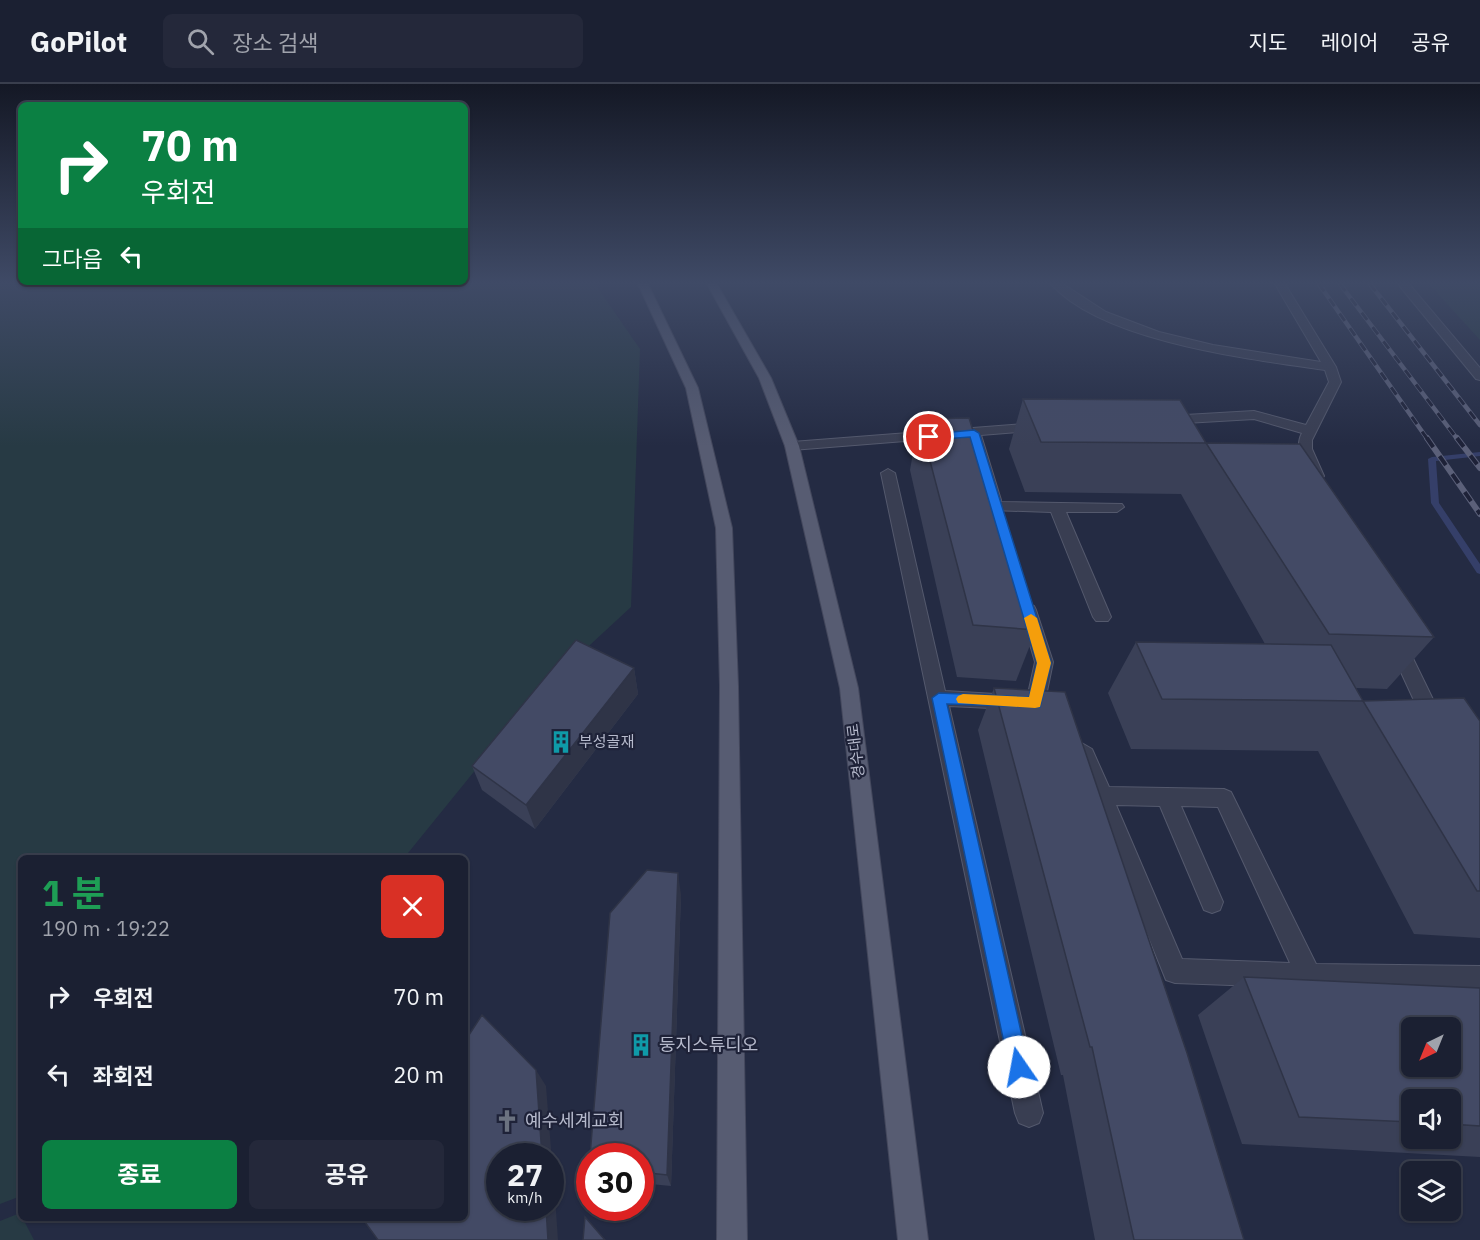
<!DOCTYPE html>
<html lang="ko">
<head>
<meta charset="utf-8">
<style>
  body { margin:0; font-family:"IBM Plex Sans","Noto Sans KR",sans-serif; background:#24283a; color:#f1f3f6; height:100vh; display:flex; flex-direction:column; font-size:22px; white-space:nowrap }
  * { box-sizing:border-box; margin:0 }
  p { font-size:20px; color:#a0a3ac }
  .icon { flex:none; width:33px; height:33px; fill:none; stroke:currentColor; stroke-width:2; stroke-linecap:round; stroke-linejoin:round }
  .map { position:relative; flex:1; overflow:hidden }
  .side { position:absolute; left:18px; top:771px; width:450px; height:366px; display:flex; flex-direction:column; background:#1b2032; border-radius:9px; box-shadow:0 2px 4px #0004,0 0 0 2px #393e4d }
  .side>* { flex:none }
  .guide { position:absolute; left:18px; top:18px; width:450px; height:183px; border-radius:9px; box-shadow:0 2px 4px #0004,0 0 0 2px #393e4d; background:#0b8043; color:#fff; overflow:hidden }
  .needle { width:39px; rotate:223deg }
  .tools { position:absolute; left:1401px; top:933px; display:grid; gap:12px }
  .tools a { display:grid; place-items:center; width:60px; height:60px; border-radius:9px; background:#1b2032; box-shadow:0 2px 4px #0004,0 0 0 2px #393e4d; font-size:30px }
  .speed { position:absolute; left:486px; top:1059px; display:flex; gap:12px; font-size:30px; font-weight:700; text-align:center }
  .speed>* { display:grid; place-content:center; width:78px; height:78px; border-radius:50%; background:#1b2032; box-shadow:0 2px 4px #0004,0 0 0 2px #393e4d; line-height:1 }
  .speed small { font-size:15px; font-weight:400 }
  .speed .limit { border:9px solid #d22; background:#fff; color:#111 }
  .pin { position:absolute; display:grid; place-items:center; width:51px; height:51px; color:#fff; margin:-26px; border:3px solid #fff; border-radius:50%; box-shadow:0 2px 6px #0007 }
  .me { position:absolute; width:66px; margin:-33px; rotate:348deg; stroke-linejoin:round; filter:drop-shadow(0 0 4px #0008) }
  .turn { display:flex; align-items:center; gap:21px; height:126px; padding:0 24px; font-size:27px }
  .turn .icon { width:78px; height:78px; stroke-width:2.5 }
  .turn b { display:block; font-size:42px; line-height:51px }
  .then { display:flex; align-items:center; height:57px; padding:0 24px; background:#0003; gap:12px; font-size:22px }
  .round { display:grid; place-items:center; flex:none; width:63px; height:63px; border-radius:9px; background:#24283a }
  .overview { display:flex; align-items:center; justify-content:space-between; height:102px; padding:0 24px }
  h1 { font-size:36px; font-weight:700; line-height:45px; color:#1e9e55 }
  .primary-button { display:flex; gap:12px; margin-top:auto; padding:12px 24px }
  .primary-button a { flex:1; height:69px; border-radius:9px; background:#0b8043; color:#fff; font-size:24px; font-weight:700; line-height:69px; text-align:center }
  .primary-button a+a { background:#24283a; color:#f1f3f6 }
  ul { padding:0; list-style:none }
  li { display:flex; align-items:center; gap:18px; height:78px; padding:0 24px }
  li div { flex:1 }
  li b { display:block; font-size:22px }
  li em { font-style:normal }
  header { display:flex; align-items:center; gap:36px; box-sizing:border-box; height:84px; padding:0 30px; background:#1b2032; border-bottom:2px solid #393e4d }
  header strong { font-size:28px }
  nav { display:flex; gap:33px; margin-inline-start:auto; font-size:21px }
  .search { width:420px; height:54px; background:#24283a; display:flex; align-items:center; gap:15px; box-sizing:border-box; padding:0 21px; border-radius:9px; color:#a0a3ac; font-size:22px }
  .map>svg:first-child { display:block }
</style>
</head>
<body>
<header>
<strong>GoPilot</strong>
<div class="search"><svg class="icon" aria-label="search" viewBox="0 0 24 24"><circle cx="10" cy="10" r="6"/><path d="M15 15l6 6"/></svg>장소 검색</div>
<nav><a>지도</a><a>레이어</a><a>공유</a></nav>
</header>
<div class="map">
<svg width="1480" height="1156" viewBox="0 0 1480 1156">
  <rect width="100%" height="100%" fill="#242b43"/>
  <!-- green -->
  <g fill="#273a44">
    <path d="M 0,200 L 595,200 L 640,265 L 631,523 L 537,610 L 404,774 L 21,774 L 21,1112 L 0,1120 Z"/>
    <path d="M 1429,200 L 1480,200 L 1480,256 Z"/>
    <path d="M 20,1129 L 34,1156 L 0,1156 L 0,1137 Z"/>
  </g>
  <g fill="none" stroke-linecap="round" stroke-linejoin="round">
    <!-- stream -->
    <path fill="#353f69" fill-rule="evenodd" d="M 1480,368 L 1480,372 L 1436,377 L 1439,419 L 1480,480 L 1480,490 L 1477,489 L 1431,419 L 1428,375 L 1432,373 Z"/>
    <!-- minor casing -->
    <g stroke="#54596d" stroke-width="2">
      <g id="minor">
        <path d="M 1051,200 L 1063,200 L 1106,228 L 1159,248 L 1213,261 L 1321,278 L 1275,200 L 1285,200 L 1336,283 L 1341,298 L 1312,356 L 1312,365 L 1324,392 L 1322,395 L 1312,395 C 1303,381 1294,364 1302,349 L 1254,335 L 1168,340 L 1161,336 L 1168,332 L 1254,327 L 1306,341 L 1329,298 L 1325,286 C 1250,275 1103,258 1051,200 Z"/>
        <path d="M 1398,200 L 1409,200 L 1480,284 L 1480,296 L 1476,295 Z"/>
        <path d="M 1039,339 L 1044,340 L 1046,343 L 1044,346 L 981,351 L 1001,416 L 1000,418 L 1122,420 L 1124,423 L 1117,428 L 1066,428 L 1111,533 L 1108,537 L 1096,537 L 1093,533 L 1051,428 L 991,426 L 989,423 L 991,420 L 987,416 L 968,352 L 792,366 L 785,362 L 792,358 Z"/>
        <path d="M 888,385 L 895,389 L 945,607 L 1012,611 L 1019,613 L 1021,618 L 1019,623 L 1012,625 L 949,622 L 1043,1029 L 1039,1039 L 1029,1043 L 1019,1039 L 1015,1029 L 881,389 Z"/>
        <path d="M 1028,520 L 1034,522 L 1036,526 L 1053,578 L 1045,617 L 1051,627 L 1049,632 C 1037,636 1031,629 1026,619 L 1035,578 L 1020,526 L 1022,522 Z"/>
        <path d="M 1397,554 L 1403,555 L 1406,560 L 1443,636 L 1440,641 L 1433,644 L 1426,641 L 1423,636 L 1388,560 L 1391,555 Z"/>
        <path d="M 1080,658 L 1092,665 L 1109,703 L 1224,705 L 1231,708 L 1316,880 L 1480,882 L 1480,906 L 1309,904 L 1175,899 L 1166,896 L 1077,676 L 1070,666 L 1073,660 ZM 1116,721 L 1160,722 L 1204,826 L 1212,829 L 1220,826 L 1223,818 L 1181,722 L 1218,723 L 1290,879 L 1182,875 Z"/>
      </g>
    </g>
    <!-- major casing -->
    <g stroke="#43475c" stroke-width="2">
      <g id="major">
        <path d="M 638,200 L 648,200 L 698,304 L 732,444 L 738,602 L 747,1156 L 717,1156 L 720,602 L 716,444 L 686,304 Z"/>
        <path d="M 707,200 L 717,200 L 771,294 L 799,362 L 858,604 L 928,1156 L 898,1156 L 840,604 L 785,362 L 759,294 Z"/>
      </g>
    </g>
    <!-- minor -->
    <use href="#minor" fill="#393e52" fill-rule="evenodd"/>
    <!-- major -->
    <use href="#major" fill="#575c72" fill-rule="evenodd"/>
    <!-- rail-far1 casing -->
    <g stroke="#5b6079" stroke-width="4.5">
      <g id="rail-far1">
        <path d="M 1319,200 L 1428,356"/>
        <path d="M 1340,200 L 1458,356"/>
        <path d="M 1370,200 L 1480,341"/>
      </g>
    </g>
    <!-- rail casing -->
    <g stroke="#5b6079" stroke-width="6">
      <g id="rail">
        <path d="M 1427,354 L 1480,430"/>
        <path d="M 1457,354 L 1480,384"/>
      </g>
    </g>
    <!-- rail-far1 -->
    <use href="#rail-far1" stroke="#1e2238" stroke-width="3" stroke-dasharray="9" stroke-linecap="butt"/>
    <!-- rail -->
    <use href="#rail" stroke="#1e2238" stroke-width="4" stroke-dasharray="11" stroke-linecap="butt"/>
  </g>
  <!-- wall -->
  <g fill="#3a4057" fill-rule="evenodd">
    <path d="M 1023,315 L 1206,359 L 1434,553 L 1387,605 L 1356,604 L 1363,617 L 1480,637 L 1480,854 L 1414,850 L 1318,667 L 1131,665 L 1108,609 L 1136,558 L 1265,560 L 1181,410 L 1025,408 L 1009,365 Z"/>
    <path d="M 919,335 L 1036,546 L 1016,597 L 957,593 L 910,386 Z"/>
    <path d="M 634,584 L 638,610 L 535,745 L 482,706 L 472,682 Z"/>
    <path d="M 994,604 L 1244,1156 L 1095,1156 L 1063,991 L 1061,991 L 978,646 Z"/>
    <path d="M 681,811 L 671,1102 L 640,1099 L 640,1072 Z"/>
    <path d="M 1244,893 L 1480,904 L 1480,1073 L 1242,1060 L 1198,931 ZM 1412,1016 L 1450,1016 L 1450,1054 L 1412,1054 Z"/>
  </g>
  <!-- shaded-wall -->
  <g fill="#2f3447">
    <path d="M 634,584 L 638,610 L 535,745 L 526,721 Z"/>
    <path d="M 678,789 L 681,811 L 671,1102 L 667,1091 Z"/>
    <path d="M 536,986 L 546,1002 L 553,1090 L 550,1087 L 550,1072 L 542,1072 Z"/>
    <path d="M 550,1094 L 554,1098 L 558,1156 L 548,1156 L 546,1124 L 550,1124 Z"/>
  </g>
  <!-- building -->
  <g fill="#434a65" stroke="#2f3447" stroke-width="1.5" fill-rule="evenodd">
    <path d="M 1023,315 L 1180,316 L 1206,359 L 1041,358 Z"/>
    <path d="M 969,334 L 1036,546 L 973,541 L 919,335 Z"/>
    <path d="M 1206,359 L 1300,360 L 1434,553 L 1329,550 Z"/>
    <path d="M 576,556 L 634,584 L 526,721 L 472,682 Z"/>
    <path d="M 1136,558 L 1331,561 L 1363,617 L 1162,615 Z"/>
    <path d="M 994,604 L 1065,608 L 1187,969 L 1244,1156 L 1134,1156 L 1092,963 L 1090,963 Z"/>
    <path d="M 1464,614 L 1480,637 L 1480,807 L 1477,807 L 1363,617 Z"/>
    <path d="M 647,786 L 678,789 L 667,1091 L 640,1088 L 640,1072 L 590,1072 L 610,829 Z"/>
    <path d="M 1244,893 L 1480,904 L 1480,1042 L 1450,1040 L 1450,1016 L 1412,1016 L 1412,1038 L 1299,1033 ZM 1412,944 L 1450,944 L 1450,982 L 1412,982 Z"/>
    <path d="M 482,931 L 536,986 L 542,1072 L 500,1072 L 500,1124 L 546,1124 L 548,1156 L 378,1156 L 362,1134 L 465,1134 L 465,957 Z"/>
    <path d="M 585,1133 L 605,1156 L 583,1156 Z"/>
  </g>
  <!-- sky -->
  <linearGradient id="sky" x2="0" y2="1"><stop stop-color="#141825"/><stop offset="0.55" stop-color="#3f4a66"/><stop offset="1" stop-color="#3f4a66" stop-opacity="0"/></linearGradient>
  <rect width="1480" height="362" fill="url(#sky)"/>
  <!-- route -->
  <path fill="#1a73e8" stroke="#114b97" stroke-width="1.5" d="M 974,346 L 979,349 L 1051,579 L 1040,623 L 947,620 L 1029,983 L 1026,990 L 1019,993 L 1012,990 L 1009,983 L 932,614 L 939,609 L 1029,613 L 1037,579 L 970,353 L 929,356 L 924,353 L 929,350 Z"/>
  <!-- slow -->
  <path fill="#f59e0b" d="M 1031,530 L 1037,534 L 1051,579 L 1040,623 L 1035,624 L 958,619 L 956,615 L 958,612 L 963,610 L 1029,613 L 1037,579 L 1024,534 Z"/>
  <!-- icons -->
  <defs>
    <g id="building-bare" transform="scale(1.8)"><path d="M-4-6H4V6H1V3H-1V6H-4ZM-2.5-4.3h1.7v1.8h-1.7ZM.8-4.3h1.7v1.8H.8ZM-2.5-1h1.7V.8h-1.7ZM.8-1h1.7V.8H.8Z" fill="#0f9aa8" stroke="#1e2238" stroke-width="2.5" paint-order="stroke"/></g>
    <g id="church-bare" transform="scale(1.8)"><path d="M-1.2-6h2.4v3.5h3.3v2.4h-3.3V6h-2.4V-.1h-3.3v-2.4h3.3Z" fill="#6b7280" stroke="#1e2238" stroke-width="2.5" paint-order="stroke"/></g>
  </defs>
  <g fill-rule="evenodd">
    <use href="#building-bare" x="561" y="658"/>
    <use href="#building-bare" x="641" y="961"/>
    <use href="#church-bare" x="507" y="1037"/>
  </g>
  <g text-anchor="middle" stroke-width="4.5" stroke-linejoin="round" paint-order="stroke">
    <!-- poi labels -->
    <g font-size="15" fill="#b6bacc" stroke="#1e2238" text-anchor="start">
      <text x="579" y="663">부성골재</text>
    </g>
    <!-- street labels -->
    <g font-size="15" fill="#b6bacc" stroke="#1e2238">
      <text transform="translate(856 667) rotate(-97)" y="5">경수대로</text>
    </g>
    <!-- near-poi labels -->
    <g font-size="18" fill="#b6bacc" stroke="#1e2238" text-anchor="start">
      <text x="659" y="967">둥지스튜디오</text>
      <text x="525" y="1043">예수세계교회</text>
    </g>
  </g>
</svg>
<div class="tools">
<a><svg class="needle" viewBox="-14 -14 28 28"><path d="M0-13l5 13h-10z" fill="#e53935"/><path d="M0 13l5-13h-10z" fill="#a0a3ac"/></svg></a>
<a><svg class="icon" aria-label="sound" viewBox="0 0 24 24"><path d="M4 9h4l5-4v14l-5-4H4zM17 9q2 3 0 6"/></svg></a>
<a><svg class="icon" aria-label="layers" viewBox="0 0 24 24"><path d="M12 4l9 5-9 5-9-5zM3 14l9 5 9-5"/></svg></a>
</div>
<div class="speed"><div>27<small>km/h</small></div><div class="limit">30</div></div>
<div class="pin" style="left:929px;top:353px;background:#d93025"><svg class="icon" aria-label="arrive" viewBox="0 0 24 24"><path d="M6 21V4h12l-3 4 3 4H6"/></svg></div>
<svg class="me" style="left:1019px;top:983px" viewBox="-20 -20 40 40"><circle r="19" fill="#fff"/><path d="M0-13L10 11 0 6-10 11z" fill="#1a73e8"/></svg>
<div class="guide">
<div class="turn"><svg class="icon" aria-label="right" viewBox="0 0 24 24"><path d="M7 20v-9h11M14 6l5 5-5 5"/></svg><div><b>70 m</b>우회전</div></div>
<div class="then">그다음<svg class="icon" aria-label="left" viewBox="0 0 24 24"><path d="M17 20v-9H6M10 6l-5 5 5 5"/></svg></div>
</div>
<section class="side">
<div class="overview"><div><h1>1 분</h1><p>190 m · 19:22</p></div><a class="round" style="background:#d93025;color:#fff"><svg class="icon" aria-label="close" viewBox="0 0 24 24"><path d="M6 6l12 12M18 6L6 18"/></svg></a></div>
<ul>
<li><svg class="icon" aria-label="right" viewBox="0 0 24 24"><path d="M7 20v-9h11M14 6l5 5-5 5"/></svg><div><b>우회전</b></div><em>70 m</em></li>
<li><svg class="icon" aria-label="left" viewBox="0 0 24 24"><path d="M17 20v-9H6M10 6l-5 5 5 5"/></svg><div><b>좌회전</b></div><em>20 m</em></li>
</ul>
<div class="primary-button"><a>종료</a><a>공유</a></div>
</section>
</div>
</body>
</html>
